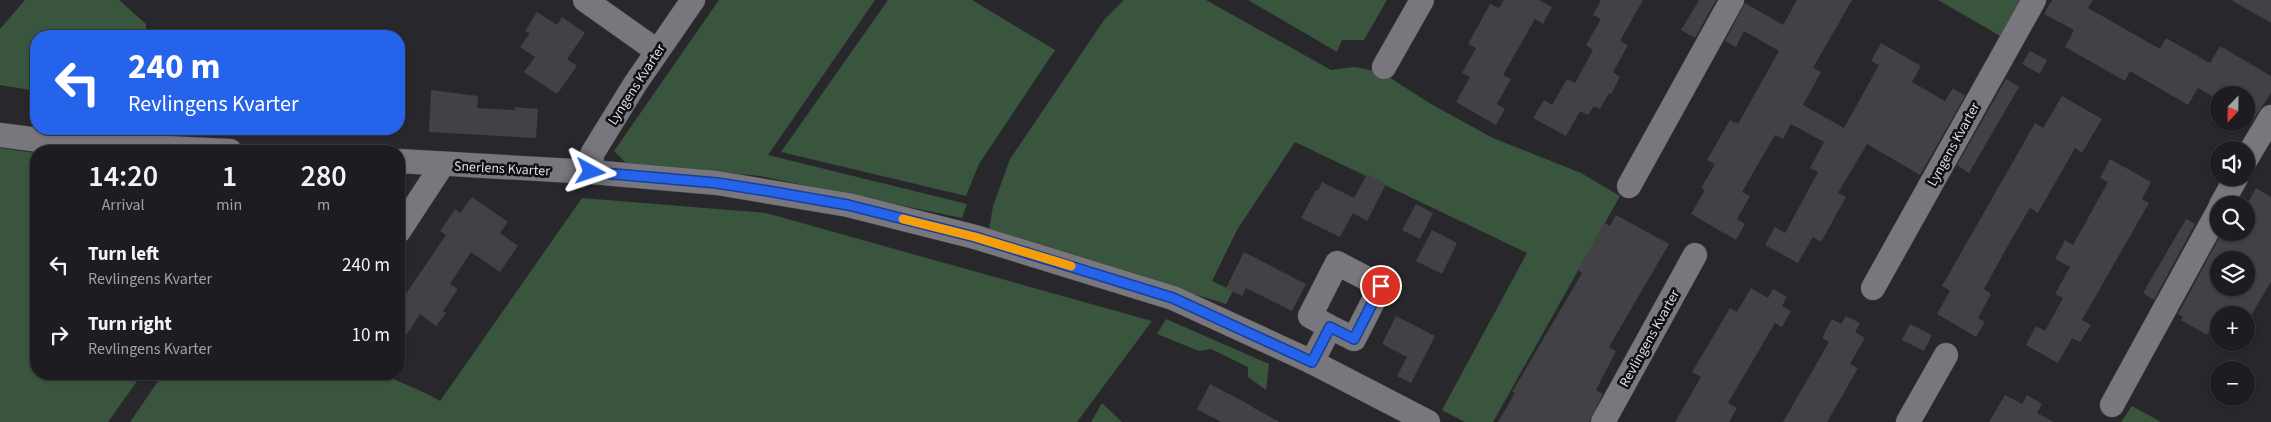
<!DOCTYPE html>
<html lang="en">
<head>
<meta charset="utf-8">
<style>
  body { margin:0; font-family:"Source Sans 3",sans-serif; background:#2a2a2e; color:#f1f3f6; height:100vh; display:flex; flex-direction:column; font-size:19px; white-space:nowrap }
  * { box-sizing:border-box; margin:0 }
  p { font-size:16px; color:#a0a2a5 }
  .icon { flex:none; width:28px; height:28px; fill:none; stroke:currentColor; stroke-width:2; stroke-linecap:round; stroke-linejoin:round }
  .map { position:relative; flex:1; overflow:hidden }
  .sheet { position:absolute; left:30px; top:145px; width:375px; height:235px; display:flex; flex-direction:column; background:#1d1d21; border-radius:20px; box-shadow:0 1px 4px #0004,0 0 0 1px #3b3b3f }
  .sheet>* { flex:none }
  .banner { position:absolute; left:30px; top:30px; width:375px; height:105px; border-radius:20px; box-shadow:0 1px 4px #0004,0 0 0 1px #3b3b3f; background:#2563eb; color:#fff; overflow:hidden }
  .needle { width:32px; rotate:202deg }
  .buttons { position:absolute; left:2210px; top:86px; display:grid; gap:10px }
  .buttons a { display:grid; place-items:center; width:45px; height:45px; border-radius:50%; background:#1d1d21; box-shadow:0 1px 4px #0004,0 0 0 1px #3b3b3f; font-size:25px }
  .pin { position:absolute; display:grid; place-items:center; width:42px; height:42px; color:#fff; margin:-21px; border:2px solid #fff; border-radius:50%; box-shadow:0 1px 5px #0007 }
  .me { position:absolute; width:55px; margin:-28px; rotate:95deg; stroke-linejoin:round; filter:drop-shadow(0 0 4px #0008) }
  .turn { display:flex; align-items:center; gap:18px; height:105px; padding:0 15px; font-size:22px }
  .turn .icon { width:65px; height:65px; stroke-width:2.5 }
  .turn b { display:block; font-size:35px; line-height:42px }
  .eta { display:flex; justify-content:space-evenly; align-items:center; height:85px; text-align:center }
  .eta b { font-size:30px; font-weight:600; line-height:35px }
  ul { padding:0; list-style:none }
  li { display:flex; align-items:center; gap:15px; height:70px; padding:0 15px }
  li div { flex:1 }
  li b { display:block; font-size:19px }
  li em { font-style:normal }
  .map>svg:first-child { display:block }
</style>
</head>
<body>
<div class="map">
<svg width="2271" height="422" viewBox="0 0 2271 422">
  <rect width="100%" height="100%" fill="#27272c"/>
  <!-- green -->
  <g fill="#39553d">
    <path d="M 25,0 L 119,0 L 146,24 L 146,36 L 36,36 L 36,91 L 0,85 L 0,29 Z"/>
    <path d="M 719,0 L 875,0 L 768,155 L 967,204 L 962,218 L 760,176 L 626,163 L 614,151 Z"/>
    <path d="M 888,0 L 972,0 L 1055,50 L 979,164 L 966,196 L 781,152 Z"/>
    <path d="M 1124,0 L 1206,0 L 1331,70 L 1354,67 L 1381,72 L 1431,104 L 1493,138 L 1581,173 L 1620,196 L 1493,422 L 1465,422 L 1442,410 L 1527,253 L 1295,142 L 1237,230 L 1212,281 L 1233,291 L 1226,304 L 989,230 L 993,206 L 1010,159 L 1104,20 Z"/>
    <path d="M 1248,0 L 1387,0 L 1364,40 L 1342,40 L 1337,52 Z"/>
    <path d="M 1938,0 L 2023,0 L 2002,37 Z"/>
    <path d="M 0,148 L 36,153 L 36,374 L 142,374 L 108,422 L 0,422 Z"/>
    <path d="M 582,198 L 766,213 L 1152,321 L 1077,422 L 130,422 L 163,374 L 384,374 C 402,384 422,390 440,401 Z"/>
    <path d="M 1166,319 L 1269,364 L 1266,390 L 1248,377 L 1248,367 L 1211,349 L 1199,351 L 1157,334 Z"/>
    <path d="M 1102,403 L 1122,422 L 1091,422 Z"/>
    <path d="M 2132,406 L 2161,422 L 2121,422 Z"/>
  </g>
  <!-- building -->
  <g fill="#414146" fill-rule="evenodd">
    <path d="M 1504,0 L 1539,0 L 1552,7 L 1543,24 L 1535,19 L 1503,75 L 1511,79 L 1497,104 L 1505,109 L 1496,125 L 1456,102 L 1470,77 L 1462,73 L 1476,48 L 1468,44 L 1490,4 L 1499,8 Z"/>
    <path d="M 1601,0 L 1643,0 L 1620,41 L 1628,45 L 1613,72 L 1620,77 L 1611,94 L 1609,93 L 1600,109 L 1594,106 L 1588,115 L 1580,111 L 1566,136 L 1533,118 L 1544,100 L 1552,105 L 1567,79 L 1575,83 L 1593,50 L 1586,45 L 1601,19 L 1593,15 Z"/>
    <path d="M 1699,0 L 1716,0 L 1695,38 L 1681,30 Z"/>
    <path d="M 1797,0 L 1852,0 L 1813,68 L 1821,72 L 1803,105 L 1844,128 L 1879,65 L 1871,61 L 1881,43 L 1921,66 L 1912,82 L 1945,101 L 1953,88 L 1965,96 L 1920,175 L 1867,144 L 1838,193 L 1846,197 L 1821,242 L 1813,237 L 1798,263 L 1765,245 L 1775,227 L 1785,233 L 1818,172 L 1810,168 L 1824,142 L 1791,124 L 1783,139 L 1775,135 L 1742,192 L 1750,196 L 1737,219 L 1745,224 L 1736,240 L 1691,214 L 1705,190 L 1701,188 L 1715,164 L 1707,160 L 1730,120 L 1738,124 L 1779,51 L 1744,31 L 1736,47 L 1725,41 L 1745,3 L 1783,25 Z"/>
    <path d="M 2052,0 L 2093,0 L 2088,8 L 2160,49 L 2166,38 L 2210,63 L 2220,46 L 2271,76 L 2271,93 L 2253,120 L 2246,116 L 2246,95 L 2219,95 L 2219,100 L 2198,88 L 2188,105 L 2130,71 L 2125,81 L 2065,47 L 2074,30 L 2044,14 Z"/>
    <path d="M 2231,0 L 2271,0 L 2271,23 Z"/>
    <path d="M 537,12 L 557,25 L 562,17 L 585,33 L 567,59 L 577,66 L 557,94 L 524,72 L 535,57 L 520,47 L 530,33 L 525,31 Z"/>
    <path d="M 2030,51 L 2047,60 L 2040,74 L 2022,64 Z"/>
    <path d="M 2006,79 L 2019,87 L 1969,173 L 1957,165 Z"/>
    <path d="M 431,90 L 478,96 L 477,108 L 515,110 L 515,107 L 538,109 L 536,138 L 429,132 Z"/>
    <path d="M 2062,96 L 2102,119 L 2082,153 L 2075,148 L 2038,213 L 2030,208 L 2011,240 L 1984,289 L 1991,294 L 1978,318 L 1985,322 L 1976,337 L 1937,314 L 1950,291 L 1942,286 L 2035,123 L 2043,128 Z"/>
    <path d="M 2110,159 L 2151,182 L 2142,199 L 2149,203 L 2082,320 L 2091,325 L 2080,342 L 2072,338 L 2058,363 L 2026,345 L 2036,326 L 2045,331 L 2063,298 L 2055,294 L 2070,267 L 2055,259 L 2065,240 L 2073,245 L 2108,182 L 2100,178 Z"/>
    <path d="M 1367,174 L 1386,184 L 1367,221 L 1353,213 L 1340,237 L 1301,218 L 1316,190 L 1318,191 L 1322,182 L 1354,198 Z"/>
    <path d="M 2256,188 L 2271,197 L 2271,282 L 2246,324 L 2246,315 L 2219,315 L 2219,321 L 2216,320 L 2207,335 L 2181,320 L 2183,317 L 2178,314 L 2219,238 L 2226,242 L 2232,232 L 2246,232 L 2246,206 ZM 2219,260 L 2246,260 L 2246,288 L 2219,288 Z"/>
    <path d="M 472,197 L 508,222 L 500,233 L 518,246 L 500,272 L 471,252 L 450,284 L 458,289 L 443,311 L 446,313 L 436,326 L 420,314 L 399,346 L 399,304 L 446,235 L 440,231 L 455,209 L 460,213 Z"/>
    <path d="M 1416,204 L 1433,213 L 1420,239 L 1402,230 Z"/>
    <path d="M 1616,215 L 1669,244 L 1609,347 L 1616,351 L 1596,390 L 1603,394 L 1589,422 L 1498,422 L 1515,393 L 1512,392 L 1578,280 L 1582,273 L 1578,270 L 1605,223 L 1610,226 Z"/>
    <path d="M 2186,219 L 2195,224 L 2154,300 L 2143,293 Z"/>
    <path d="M 1432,230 L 1457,243 L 1442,274 L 1416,261 Z"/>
    <path d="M 1244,252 L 1306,284 L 1292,311 L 1246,288 L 1242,296 L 1226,288 Z"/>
    <path d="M 1751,288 L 1768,298 L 1773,289 L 1787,297 L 1782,306 L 1791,311 L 1782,327 L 1775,323 L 1728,403 L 1737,408 L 1729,422 L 1675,422 L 1701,377 L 1692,372 L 1730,308 L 1737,312 Z"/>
    <path d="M 1396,316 L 1435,336 L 1411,383 L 1397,376 L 1407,357 L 1382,344 Z"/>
    <path d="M 1846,316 L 1860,323 L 1855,332 L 1865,338 L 1850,364 L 1858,368 L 1833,412 L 1827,422 L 1783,422 L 1829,342 L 1822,338 L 1832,319 L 1841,324 Z"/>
    <path d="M 1910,324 L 1932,335 L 1924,351 L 1902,340 Z"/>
    <path d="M 1210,384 L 1252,406 L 1252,407 L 1280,422 L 1221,422 L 1197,409 Z"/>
    <path d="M 2005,395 L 2022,404 L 2027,395 L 2042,404 L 2037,413 L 2054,422 L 1989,422 Z"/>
  </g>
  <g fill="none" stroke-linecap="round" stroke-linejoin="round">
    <!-- minor casing -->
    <g stroke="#464649" stroke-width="25">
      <g id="minor">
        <path d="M 585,0 L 657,51"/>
        <path d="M 1384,67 L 1422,0"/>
        <path d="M 0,135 L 62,143 L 230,151"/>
        <path d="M 2246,159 L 2271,117"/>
        <path d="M 399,161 L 591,172 L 717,183 L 848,205 L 975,237 L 1173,298 L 1312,362 L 1428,422"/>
        <path d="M 591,172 L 592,154 L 635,84 L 693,0"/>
        <path d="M 1629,186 L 1732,0"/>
        <path d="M 2221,205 L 2236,178"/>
        <path d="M 399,231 L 443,164"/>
        <path d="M 1873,288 L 2034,0"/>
        <path d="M 1312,362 L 1330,327 L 1310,316 L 1337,263 L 1381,286 L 1354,339 L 1330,327"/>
        <path d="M 2112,405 L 2219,210"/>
        <path d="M 1603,422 L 1695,255"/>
        <path d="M 1908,422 L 1946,355"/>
      </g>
    </g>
    <!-- minor -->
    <use href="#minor" stroke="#78777d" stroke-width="24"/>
  </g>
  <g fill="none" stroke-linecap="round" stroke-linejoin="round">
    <!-- route casing -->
    <g stroke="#184099" stroke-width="12">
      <path id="route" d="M 591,172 L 717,183 L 768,191 L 848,205 L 975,237 L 1173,298 L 1312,362 L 1330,327 L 1354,339 L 1381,286"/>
    </g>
    <!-- route -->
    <use href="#route" stroke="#2563eb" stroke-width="9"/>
    <!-- slow -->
    <path stroke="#f59e0b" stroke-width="9" d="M 903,219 L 975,237 L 1071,266"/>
  </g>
  <g text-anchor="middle" stroke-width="5" stroke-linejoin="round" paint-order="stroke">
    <!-- street labels -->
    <g font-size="14" fill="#dedee1" stroke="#101012">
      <text transform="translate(636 84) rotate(-57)" y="5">Lyngens Kvarter</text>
      <text transform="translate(1953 144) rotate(-61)" y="5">Lyngens Kvarter</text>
      <text transform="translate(502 168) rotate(3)" y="5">Snerlens Kvarter</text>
      <text transform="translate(1649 338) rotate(-61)" y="5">Revlingens Kvarter</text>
    </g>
  </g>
</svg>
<div class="buttons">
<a><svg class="needle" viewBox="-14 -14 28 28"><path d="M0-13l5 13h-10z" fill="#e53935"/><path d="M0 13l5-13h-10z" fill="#a0a2a5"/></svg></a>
<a><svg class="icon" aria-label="sound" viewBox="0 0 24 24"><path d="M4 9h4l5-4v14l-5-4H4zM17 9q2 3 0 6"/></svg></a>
<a><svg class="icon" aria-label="search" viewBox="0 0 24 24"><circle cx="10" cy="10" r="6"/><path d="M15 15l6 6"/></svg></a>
<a><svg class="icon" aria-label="layers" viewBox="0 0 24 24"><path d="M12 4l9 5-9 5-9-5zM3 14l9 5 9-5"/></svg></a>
<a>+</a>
<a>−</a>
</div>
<div class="pin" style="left:1381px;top:286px;background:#d93025"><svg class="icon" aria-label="arrive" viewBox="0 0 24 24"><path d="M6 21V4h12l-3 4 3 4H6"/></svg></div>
<svg class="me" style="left:591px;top:172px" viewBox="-20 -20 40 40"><path d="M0-17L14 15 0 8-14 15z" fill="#2563eb" stroke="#fff" stroke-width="4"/></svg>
<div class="banner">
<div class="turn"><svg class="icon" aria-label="left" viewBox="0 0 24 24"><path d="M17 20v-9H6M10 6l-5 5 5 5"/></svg><div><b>240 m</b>Revlingens Kvarter</div></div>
</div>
<section class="sheet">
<div class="eta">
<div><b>14:20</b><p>Arrival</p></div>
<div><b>1</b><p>min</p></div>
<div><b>280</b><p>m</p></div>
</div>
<ul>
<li><svg class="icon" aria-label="left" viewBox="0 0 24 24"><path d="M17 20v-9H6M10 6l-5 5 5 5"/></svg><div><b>Turn left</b><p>Revlingens Kvarter</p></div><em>240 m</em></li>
<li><svg class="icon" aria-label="right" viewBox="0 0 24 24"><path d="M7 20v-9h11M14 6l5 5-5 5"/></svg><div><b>Turn right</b><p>Revlingens Kvarter</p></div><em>10 m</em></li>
</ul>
</section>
</div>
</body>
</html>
